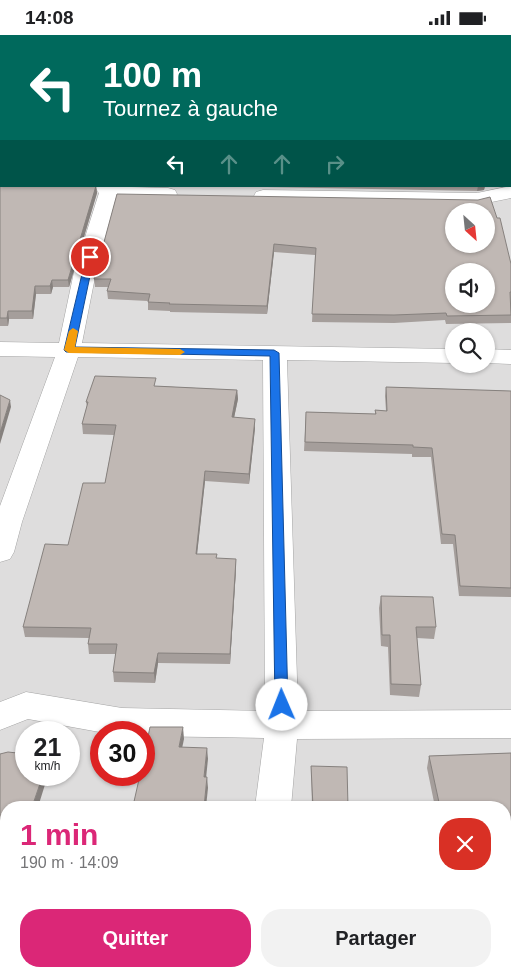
<!DOCTYPE html>
<html lang="fr">
<head>
<meta charset="utf-8">
<style>
  body { margin:0; font-family:Helvetica,sans-serif; background:#f2f2f2; color:#202124; height:100vh; display:flex; flex-direction:column; font-size:19px; white-space:nowrap }
  * { box-sizing:border-box; margin:0 }
  p { font-size:16px; color:#757577 }
  .icon { flex:none; width:28px; height:28px; fill:none; stroke:currentColor; stroke-width:2; stroke-linecap:round; stroke-linejoin:round }
  .map { position:relative; flex:1; overflow:hidden }
  .sheet { position:absolute; left:0px; top:766px; width:511px; height:176px; display:flex; flex-direction:column; background:#fff; border-radius:20px 20px 0 0; box-shadow:0 1px 4px #0004 }
  .sheet>* { flex:none }
  .top-card { position:absolute; left:0px; top:0px; width:511px; height:152px; box-shadow:0 1px 4px #0004; background:#00695c; color:#fff; overflow:hidden }
  .needle { width:32px; rotate:153deg }
  .buttons { position:absolute; left:445px; top:168px; display:grid; gap:10px }
  .buttons a { display:grid; place-items:center; width:50px; height:50px; border-radius:50%; background:#fff; box-shadow:0 1px 4px #0004; font-size:25px }
  .speed { position:absolute; left:15px; top:686px; display:flex; gap:10px; font-size:25px; font-weight:700; text-align:center }
  .speed>* { display:grid; place-content:center; width:65px; height:65px; border-radius:50%; background:#fff; box-shadow:0 1px 4px #0004; line-height:1 }
  .speed small { font-size:12px; font-weight:400 }
  .speed .limit { border:8px solid #d22; background:#fff; color:#111 }
  .pin { position:absolute; display:grid; place-items:center; width:42px; height:42px; color:#fff; margin:-21px; border:2px solid #fff; border-radius:50%; box-shadow:0 1px 5px #0007 }
  .me { position:absolute; width:55px; margin:-28px; rotate:359deg; stroke-linejoin:round; filter:drop-shadow(0 0 4px #0008) }
  .turn { display:flex; align-items:center; gap:18px; height:105px; padding:0 20px; font-size:22px }
  .turn .icon { width:65px; height:65px; stroke-width:2.5 }
  .turn b { display:block; font-size:35px; line-height:42px }
  .lanes { display:flex; align-items:center; height:48px; padding:0 20px; background:#0003; justify-content:center; gap:25px; direction:ltr }
  .lanes .off { opacity:.35 }
  .round { display:grid; place-items:center; flex:none; width:52px; height:52px; border-radius:20px; background:#f2f2f2 }
  .overview { display:flex; align-items:center; justify-content:space-between; height:85px; padding:0 20px }
  h1 { font-size:30px; font-weight:800; line-height:38px; color:#db2777 }
  .primary-button { display:flex; gap:10px; margin-top:auto; padding:10px 20px }
  .primary-button a { flex:1; height:58px; border-radius:20px; background:#db2777; color:#fff; font-size:20px; font-weight:800; line-height:58px; text-align:center }
  .primary-button a+a { background:#f2f2f2; color:#202124 }
  .status { display:flex; justify-content:space-between; align-items:center; height:35px; padding:0 25px; background:#fff; direction:ltr }
  .status svg { height:14px; fill:currentColor }
  .map>svg:first-child { display:block }
</style>
</head>
<body>
<div class="status"><b>14:08</b><svg viewBox="0 0 49 12"><path d="M0 12V9h3v3zM5 12V6h3v6zM10 12V3h3v9zM15 12V0h3v12zM26 1h20v11H26zM47 4h2v5h-2z"/></svg></div>
<div class="map">
<svg width="511" height="942" viewBox="0 0 511 942">
  <rect width="100%" height="100%" fill="#f0ece7"/>
  <!-- residential -->
  <path fill="#dedddd" fill-rule="evenodd" d="M 0,0 L 511,0 L 511,942 L 0,942 ZM 1,1 L 510,1 L 510,151 L 1,151 ZM 454,176 L 486,176 L 486,209 L 454,209 ZM 454,236 L 486,236 L 486,269 L 454,269 ZM 454,296 L 486,296 L 486,329 L 454,329 ZM 26,698 L 69,698 L 69,740 L 26,740 ZM 101,698 L 144,698 L 144,740 L 101,740 ZM 6,772 L 505,772 L 505,936 L 6,936 Z"/>
  <g fill="none" stroke-linecap="round" stroke-linejoin="round">
    <!-- minor casing -->
    <g stroke="#a4a4a4" stroke-width="1">
      <g id="minor">
        <rect x="0" y="66" width="1" height="10"/>
        <path d="M 94,151 L 168,153 L 175,155 L 177,159 L 175,163 L 168,165 L 116,164 L 96,237 L 82,308 L 454,314 L 454,328 L 287,325 L 298,676 L 511,675 L 511,703 L 297,704 L 291,772 L 255,772 L 264,703 L 144,701 L 144,698 L 105,698 L 28,684 L 0,695 L 0,667 L 26,657 L 122,673 L 265,676 L 263,325 L 78,322 L 22,487 L 14,517 L 10,524 L 0,527 L 0,471 L 55,322 L 0,321 L 0,307 L 59,308 L 74,237 L 99,158 Z"/>
        <path d="M 511,151 L 511,163 L 477,170 L 263,167 L 256,165 L 254,161 L 256,157 L 263,155 L 477,158 Z"/>
        <path d="M 486,314 L 511,315 L 511,329 L 486,328 Z"/>
        <path d="M 237,936 L 277,936 L 276,942 L 236,942 Z"/>
      </g>
    </g>
    <!-- minor -->
    <use href="#minor" fill="#fff" fill-rule="evenodd"/>
  </g>
  <!-- wall -->
  <g fill="#a59e9b">
    <path d="M 242,0 L 347,0 L 339,1 L 244,1 Z"/>
    <path d="M 0,94 L 1,151 L 96,151 L 97,158 L 69,252 L 53,252 L 51,259 L 36,259 L 33,284 L 9,284 L 8,291 L 0,291 Z"/>
    <path d="M 210,151 L 485,151 L 484,155 L 477,156 Z"/>
    <path d="M 117,159 L 511,229 L 511,288 L 446,289 L 445,285 L 394,288 L 312,287 L 315,220 L 274,217 L 267,279 L 170,277 L 170,276 L 148,275 L 148,266 L 108,264 L 107,256 L 108,252 L 95,252 L 94,244 Z"/>
    <path d="M 156,351 L 237,355 L 238,364 L 234,383 L 255,393 L 249,449 L 205,446 L 197,519 L 217,524 L 236,524 L 236,534 L 230,629 L 158,628 L 155,648 L 114,647 L 113,637 L 116,619 L 89,619 L 88,609 L 89,603 L 25,602 L 23,592 L 68,510 L 105,448 L 114,400 L 83,399 L 82,389 L 87,371 L 86,367 Z"/>
    <path d="M 386,352 L 511,356 L 511,562 L 459,561 L 453,509 L 441,509 L 431,422 L 412,422 L 412,419 L 304,416 L 306,377 L 375,379 L 375,375 L 386,376 L 385,361 Z"/>
    <path d="M 381,561 L 436,592 L 434,604 L 417,603 L 421,650 L 419,662 L 390,660 L 388,612 L 381,611 L 379,573 Z"/>
    <path d="M 511,718 L 511,851 L 505,851 L 505,772 L 435,772 L 427,733 L 429,721 Z"/>
    <path d="M 311,731 L 348,772 L 312,772 Z"/>
    <path d="M 447,936 L 505,936 L 511,942 L 448,942 Z"/>
  </g>
  <!-- shaded-wall -->
  <g fill="#86817e">
    <path d="M 182,0 L 201,0 L 201,1 L 174,1 Z"/>
    <path d="M 311,0 L 347,0 L 339,1 L 304,1 Z"/>
    <path d="M 96,151 L 97,158 L 69,252 L 68,245 Z"/>
    <path d="M 478,151 L 485,151 L 484,155 L 477,156 Z"/>
    <path d="M 274,209 L 274,217 L 267,279 L 267,271 Z"/>
    <path d="M 52,245 L 53,252 L 51,259 L 50,251 Z"/>
    <path d="M 35,251 L 36,259 L 33,284 L 32,276 Z"/>
    <path d="M 8,276 L 9,284 L 8,291 L 7,283 Z"/>
    <path d="M 237,355 L 238,364 L 232,392 L 232,382 Z"/>
    <path d="M 10,365 L 11,372 L 0,409 L 0,398 Z"/>
    <path d="M 255,384 L 255,393 L 249,449 L 249,439 Z"/>
    <path d="M 205,436 L 205,446 L 196,529 L 196,519 Z"/>
    <path d="M 236,524 L 236,534 L 230,629 L 230,619 Z"/>
    <path d="M 158,618 L 158,628 L 155,648 L 154,638 Z"/>
    <path d="M 183,692 L 184,704 L 180,723 L 179,712 Z"/>
    <path d="M 207,713 L 208,724 L 205,753 L 204,742 Z"/>
    <path d="M 43,740 L 48,740 L 38,772 L 32,772 Z"/>
    <path d="M 207,742 L 208,753 L 206,772 L 204,772 Z"/>
    <path d="M 47,936 L 76,936 L 61,942 L 32,942 Z"/>
    <path d="M 139,936 L 142,936 L 141,942 L 138,942 Z"/>
  </g>
  <!-- building -->
  <g fill="#c0b8b4" stroke="#86817e" fill-rule="evenodd">
    <path d="M 0,0 L 182,0 L 174,1 L 1,1 L 1,6 L 0,5 Z"/>
    <path d="M 251,0 L 311,0 L 304,1 L 252,1 Z"/>
    <path d="M 1,17 L 1,42 L 0,42 L 0,19 Z"/>
    <path d="M 0,94 L 1,95 L 1,151 L 96,151 L 68,245 L 52,245 L 50,251 L 35,251 L 32,276 L 8,276 L 7,283 L 0,283 Z"/>
    <path d="M 117,159 L 478,165 L 490,162 L 497,183 L 500,183 L 511,229 L 511,257 L 510,257 L 511,280 L 447,281 L 446,278 L 394,280 L 312,279 L 316,213 L 274,209 L 267,271 L 169,269 L 170,268 L 148,267 L 150,259 L 107,256 L 111,244 L 94,244 ZM 454,176 L 486,176 L 486,209 L 454,209 ZM 454,236 L 486,236 L 486,269 L 454,269 Z"/>
    <path d="M 95,341 L 156,343 L 154,351 L 237,355 L 232,382 L 255,384 L 249,439 L 205,436 L 196,519 L 217,519 L 216,523 L 236,524 L 230,619 L 158,618 L 154,638 L 113,637 L 117,609 L 88,609 L 91,593 L 23,592 L 45,509 L 68,510 L 83,448 L 105,448 L 116,390 L 82,389 L 88,367 L 86,367 Z"/>
    <path d="M 386,352 L 511,356 L 511,553 L 460,551 L 455,500 L 442,499 L 432,413 L 413,412 L 413,410 L 305,407 L 306,377 L 376,379 L 375,375 L 387,376 Z"/>
    <path d="M 0,360 L 10,365 L 0,398 Z"/>
    <path d="M 381,561 L 433,562 L 436,592 L 416,592 L 421,650 L 391,649 L 390,600 L 382,600 Z"/>
    <path d="M 150,692 L 183,692 L 179,712 L 207,713 L 204,742 L 207,742 L 204,772 L 102,772 L 102,770 L 133,771 L 140,740 L 144,740 L 144,721 Z"/>
    <path d="M 8,717 L 26,719 L 26,740 L 43,740 L 32,772 L 6,772 L 6,936 L 47,936 L 32,942 L 0,942 L 0,719 Z"/>
    <path d="M 511,718 L 511,839 L 505,839 L 505,772 L 440,772 L 429,721 Z"/>
    <path d="M 311,731 L 347,732 L 348,772 L 313,772 Z"/>
    <path d="M 505,911 L 511,911 L 511,942 L 453,942 L 452,936 L 505,936 Z"/>
    <path d="M 83,936 L 139,936 L 138,942 L 82,942 Z"/>
  </g>
  <!-- route -->
  <path fill="#1a73e8" stroke="#114b97" d="M 90,219 L 94,222 L 75,312 L 274,315 L 279,318 L 288,670 L 286,674 L 282,676 L 277,674 L 275,670 L 270,321 L 66,317 L 64,315 L 86,222 Z"/>
  <!-- slow -->
  <path fill="#f59e0b" d="M 73,293 L 78,296 L 75,312 L 180,314 L 185,317 L 180,320 L 69,318 L 64,315 L 69,296 Z"/>
</svg>
<div class="buttons">
<a><svg class="needle" viewBox="-14 -14 28 28"><path d="M0-13l5 13h-10z" fill="#e53935"/><path d="M0 13l5-13h-10z" fill="#757577"/></svg></a>
<a><svg class="icon" aria-label="sound" viewBox="0 0 24 24"><path d="M4 9h4l5-4v14l-5-4H4zM17 9q2 3 0 6"/></svg></a>
<a><svg class="icon" aria-label="search" viewBox="0 0 24 24"><circle cx="10" cy="10" r="6"/><path d="M15 15l6 6"/></svg></a>
</div>
<div class="speed"><div>21<small>km/h</small></div><div class="limit">30</div></div>
<div class="pin" style="left:90px;top:222px;background:#d93025"><svg class="icon" aria-label="arrive" viewBox="0 0 24 24"><path d="M6 21V4h12l-3 4 3 4H6"/></svg></div>
<svg class="me" style="left:282px;top:670px" viewBox="-20 -20 40 40"><circle r="19" fill="#fff"/><path d="M0-13L10 11 0 6-10 11z" fill="#1a73e8"/></svg>
<div class="top-card">
<div class="turn"><svg class="icon" aria-label="left" viewBox="0 0 24 24"><path d="M17 20v-9H6M10 6l-5 5 5 5"/></svg><div><b>100 m</b>Tournez à gauche</div></div>
<div class="lanes"><svg class="icon" aria-label="left" viewBox="0 0 24 24"><path d="M17 20v-9H6M10 6l-5 5 5 5"/></svg><svg class="icon off" aria-label="ahead" viewBox="0 0 24 24"><path d="M12 20V5M6 11l6-6 6 6"/></svg><svg class="icon off" aria-label="ahead" viewBox="0 0 24 24"><path d="M12 20V5M6 11l6-6 6 6"/></svg><svg class="icon off" aria-label="right" viewBox="0 0 24 24"><path d="M7 20v-9h11M14 6l5 5-5 5"/></svg></div>
</div>
<section class="sheet">
<div class="overview"><div><h1>1 min</h1><p>190 m · 14:09</p></div><a class="round" style="background:#d93025;color:#fff"><svg class="icon" aria-label="close" viewBox="0 0 24 24"><path d="M6 6l12 12M18 6L6 18"/></svg></a></div>
<div class="primary-button"><a>Quitter</a><a>Partager</a></div>
</section>
</div>
</body>
</html>
